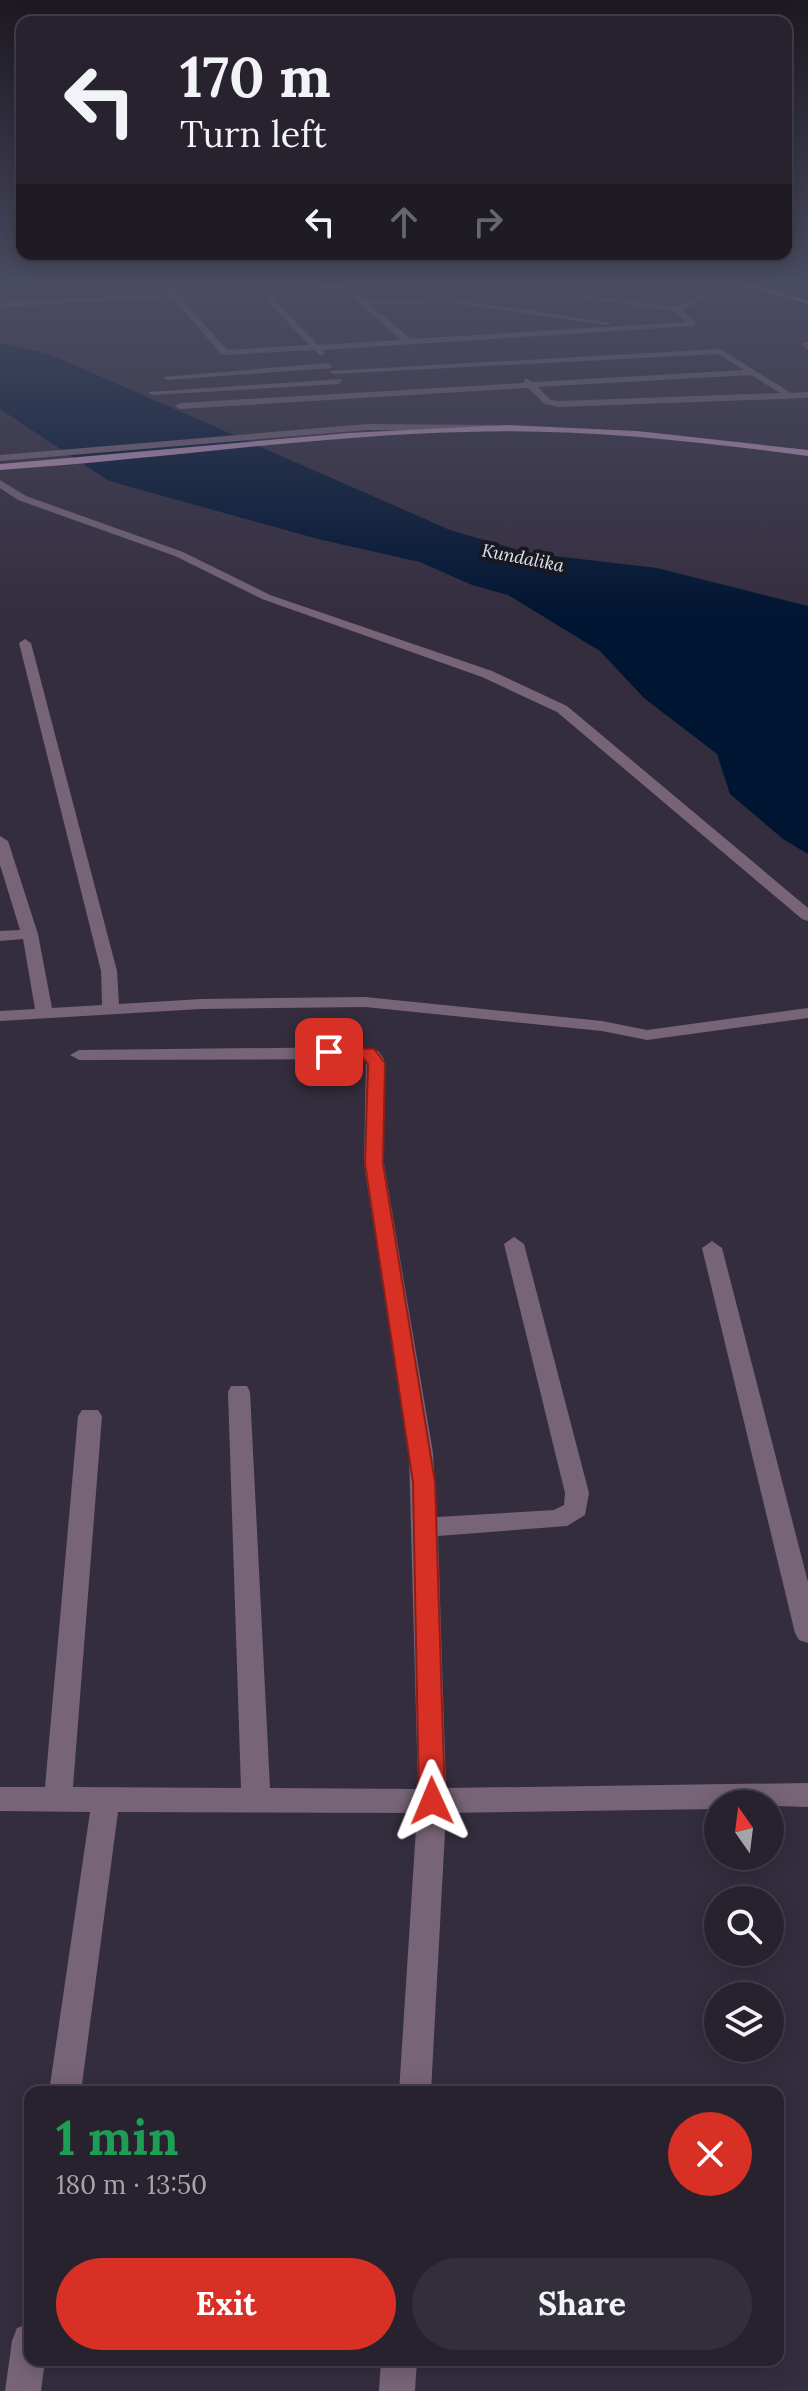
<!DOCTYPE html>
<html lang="en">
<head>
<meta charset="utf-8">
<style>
  body { margin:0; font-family:Lora,serif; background:#332f3a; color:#f1f3f6; height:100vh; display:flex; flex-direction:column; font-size:30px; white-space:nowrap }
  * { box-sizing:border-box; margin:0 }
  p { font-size:26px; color:#a4a4aa }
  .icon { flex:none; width:44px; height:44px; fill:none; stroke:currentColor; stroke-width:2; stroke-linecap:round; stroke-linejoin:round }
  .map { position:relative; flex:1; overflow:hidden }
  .drawer { position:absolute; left:24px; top:2086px; width:760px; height:280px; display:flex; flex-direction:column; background:#27222e; border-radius:16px; box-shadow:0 4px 20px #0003,0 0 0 2px #433f4a }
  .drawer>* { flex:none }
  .guide { position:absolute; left:16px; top:16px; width:776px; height:244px; border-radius:16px; box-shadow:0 4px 20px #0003,0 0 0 2px #433f4a; background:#27222e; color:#f1f3f6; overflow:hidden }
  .needle { width:52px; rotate:346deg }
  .tools { position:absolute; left:704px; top:1790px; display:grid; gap:16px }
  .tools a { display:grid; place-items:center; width:80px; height:80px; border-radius:50%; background:#27222e; box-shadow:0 4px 20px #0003,0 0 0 2px #433f4a; font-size:40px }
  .pin { position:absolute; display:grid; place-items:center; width:68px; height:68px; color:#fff; margin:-34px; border-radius:16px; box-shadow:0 4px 12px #0006 }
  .me { position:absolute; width:88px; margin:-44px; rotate:359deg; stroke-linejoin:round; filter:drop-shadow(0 0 6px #0008) }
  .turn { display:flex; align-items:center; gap:28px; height:168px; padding:0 32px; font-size:36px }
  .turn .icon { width:104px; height:104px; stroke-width:2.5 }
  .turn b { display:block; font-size:56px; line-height:68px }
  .lanes { display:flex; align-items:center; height:76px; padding:0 32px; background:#0003; justify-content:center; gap:40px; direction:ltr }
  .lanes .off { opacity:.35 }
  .round { display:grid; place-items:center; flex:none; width:84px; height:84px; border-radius:42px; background:#332f3a }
  .head { display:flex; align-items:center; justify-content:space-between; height:136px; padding:0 32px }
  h1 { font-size:48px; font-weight:700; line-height:60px; color:#1e9e55 }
  .button { display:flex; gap:16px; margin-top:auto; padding:16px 32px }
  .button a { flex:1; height:92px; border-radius:48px; background:#d93025; color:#fff; font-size:32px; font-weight:700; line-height:92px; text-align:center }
  .button a+a { background:#332f3a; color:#f1f3f6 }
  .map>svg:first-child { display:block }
</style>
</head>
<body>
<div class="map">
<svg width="808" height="2391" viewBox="0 0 808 2391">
  <rect width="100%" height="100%" fill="#342d3e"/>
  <!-- water -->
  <path fill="#001532" d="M 0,343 L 49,354 L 450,530 L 529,553 L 657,568 L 808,606 L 808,854 L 783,839 L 730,794 L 717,754 L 644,698 L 600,651 L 508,595 L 472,585 L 420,562 L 318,539 L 109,481 L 0,409 Z"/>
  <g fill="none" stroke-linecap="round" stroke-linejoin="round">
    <!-- minor -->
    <g fill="#776476" fill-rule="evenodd">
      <path d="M 162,285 L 169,285 L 176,293 L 348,285 L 364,300 L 454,299 L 612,323 L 608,325 L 454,303 L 369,304 L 411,339 L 686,322 L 675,311 L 496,285 L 676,307 L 725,285 L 734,285 L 682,310 L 696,324 L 692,326 L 322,350 L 325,353 L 321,356 L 314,350 L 222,355 L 172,297 L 0,307 L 0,303 L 168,293 ZM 340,287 L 402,340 L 318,345 L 267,292 ZM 259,292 L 309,345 L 227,350 L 180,297 Z"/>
      <path d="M 805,342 L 808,342 L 808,350 L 801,344 Z"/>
      <path d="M 720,349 L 791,393 L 808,392 L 808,398 L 559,407 L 545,404 L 528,388 L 180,409 L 175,406 L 180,403 L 523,383 L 526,378 L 533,382 L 744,370 L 718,354 L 333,374 L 329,371 ZM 751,375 L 780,393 L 559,401 L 551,400 L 538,387 Z"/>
      <path d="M 329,363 L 332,368 L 167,380 L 163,377 Z"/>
      <path d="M 342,379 L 339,384 L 152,395 L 148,392 Z"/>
      <path d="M 367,424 L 493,425 L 498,428 L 493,431 L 367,430 L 0,461 L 0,455 Z"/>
      <path d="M 0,480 L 26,496 L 183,552 L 270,595 L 492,671 L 567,706 L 808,908 L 808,921 L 802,919 L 557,712 L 482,677 L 262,599 L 175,556 L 18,500 L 0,488 Z"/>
      <path d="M 25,639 L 31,643 L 117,971 L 119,1004 L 201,999 L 365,997 L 602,1021 L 647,1030 L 808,1008 L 808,1018 L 647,1040 L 602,1031 L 365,1007 L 201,1009 L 0,1021 L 0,1011 L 35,1009 L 23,939 L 0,941 L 0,931 L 20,930 L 0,865 L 0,836 L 8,841 L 38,934 L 52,1008 L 102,1005 L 101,971 L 19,643 Z"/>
      <path d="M 360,1047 L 378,1051 L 384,1059 L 384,1164 L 433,1453 L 437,1517 L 554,1510 L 564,1505 L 565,1493 L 504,1244 L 514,1237 L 524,1244 L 589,1493 L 585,1515 L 567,1526 L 438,1536 L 446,1788 L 808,1783 L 808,1807 L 718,1804 L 718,1809 L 446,1813 L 431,2092 L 399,2092 L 417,1813 L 118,1812 L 81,2092 L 49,2092 L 90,1812 L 0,1811 L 0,1787 L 45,1787 L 78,1416 L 82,1410 L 98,1410 L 102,1416 L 73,1787 L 241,1788 L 228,1392 L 231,1386 L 247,1386 L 250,1392 L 270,1788 L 418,1789 L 409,1453 L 364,1164 L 366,1059 L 79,1060 L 70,1055 L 79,1050 Z"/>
      <path d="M 712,1241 L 722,1248 L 808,1582 L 808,1643 L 799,1640 L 795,1633 L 702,1248 Z"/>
      <path d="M 30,2323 L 30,2360 L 45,2360 L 41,2391 L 5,2391 L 12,2341 L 17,2328 Z"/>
      <path d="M 381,2360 L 417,2360 L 415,2391 L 379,2391 Z"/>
    </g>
    <!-- major -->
    <g fill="#bd95ba" fill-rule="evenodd">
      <path d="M 739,285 L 750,285 L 808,300 L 808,304 Z"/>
      <path d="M 507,425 L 637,431 L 808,450 L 808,456 C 694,441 580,428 464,432 C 309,436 155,460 0,470 L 0,464 L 348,433 Z"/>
    </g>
  </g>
  <!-- sky -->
  <linearGradient id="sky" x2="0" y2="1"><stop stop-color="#1d1922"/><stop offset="0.46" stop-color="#4a4c63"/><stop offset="1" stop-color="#4a4c63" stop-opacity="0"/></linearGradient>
  <rect width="808" height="619" fill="url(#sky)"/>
  <!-- route -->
  <path fill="#d93025" stroke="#8d1f18" stroke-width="2" d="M 329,1047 L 374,1049 L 385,1063 L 383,1164 L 435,1482 L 445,1801 L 441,1809 L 432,1812 L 423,1809 L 419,1801 L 413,1482 L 365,1164 L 368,1064 L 363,1058 L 323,1056 L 321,1052 Z"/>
  <g text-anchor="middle" stroke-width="8" stroke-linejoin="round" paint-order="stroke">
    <!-- far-water labels -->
    <g font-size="18" font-style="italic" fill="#dae5f3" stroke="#1a171f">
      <text transform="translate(523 558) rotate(11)" y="6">Kundalika</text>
    </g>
  </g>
</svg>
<div class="tools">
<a><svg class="needle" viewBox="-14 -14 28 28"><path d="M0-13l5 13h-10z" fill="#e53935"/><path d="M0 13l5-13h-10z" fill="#a4a4aa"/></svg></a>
<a><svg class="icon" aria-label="search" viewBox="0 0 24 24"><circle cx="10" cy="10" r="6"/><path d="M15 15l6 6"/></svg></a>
<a><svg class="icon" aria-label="layers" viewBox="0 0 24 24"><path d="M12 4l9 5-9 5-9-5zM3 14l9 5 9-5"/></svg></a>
</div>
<div class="pin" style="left:329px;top:1052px;background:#d93025"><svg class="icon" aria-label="arrive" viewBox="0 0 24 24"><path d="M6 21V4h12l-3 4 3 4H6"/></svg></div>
<svg class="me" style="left:432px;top:1801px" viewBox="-20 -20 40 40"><path d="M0-17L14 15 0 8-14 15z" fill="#d93025" stroke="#fff" stroke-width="4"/></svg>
<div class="guide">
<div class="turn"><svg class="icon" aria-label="left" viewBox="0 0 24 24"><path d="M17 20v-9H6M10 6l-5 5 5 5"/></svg><div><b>170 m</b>Turn left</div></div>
<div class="lanes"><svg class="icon" aria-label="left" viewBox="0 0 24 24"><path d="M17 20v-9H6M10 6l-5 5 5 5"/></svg><svg class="icon off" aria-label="ahead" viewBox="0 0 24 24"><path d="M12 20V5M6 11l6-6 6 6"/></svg><svg class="icon off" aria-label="right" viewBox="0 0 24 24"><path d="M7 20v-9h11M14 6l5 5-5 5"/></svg></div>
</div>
<section class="drawer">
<div class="head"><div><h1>1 min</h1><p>180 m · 13:50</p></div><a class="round" style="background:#d93025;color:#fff"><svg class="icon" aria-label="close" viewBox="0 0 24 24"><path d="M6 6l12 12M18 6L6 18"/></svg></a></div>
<div class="button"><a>Exit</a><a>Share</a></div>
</section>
</div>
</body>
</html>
